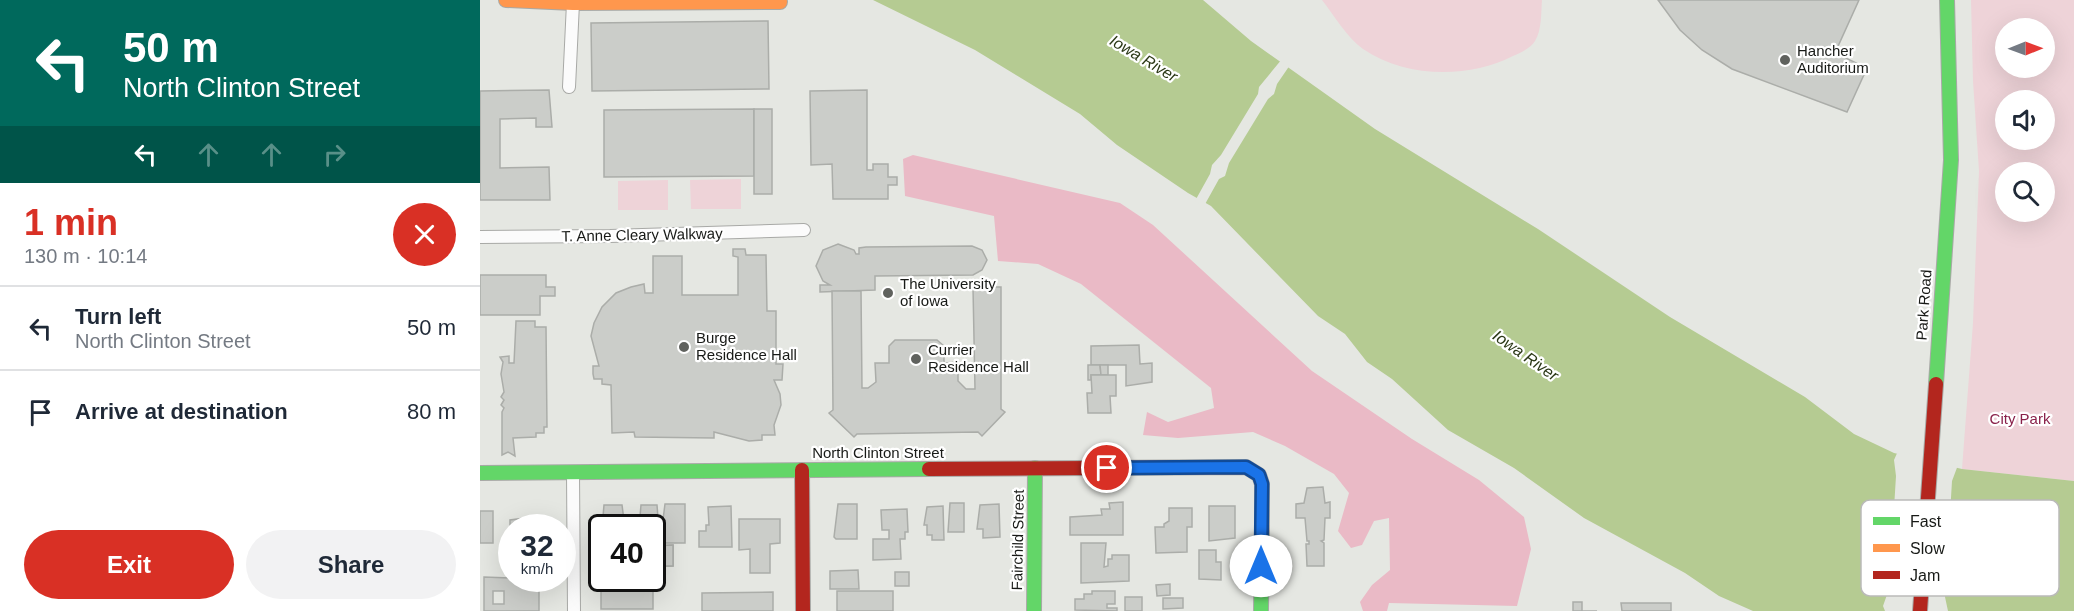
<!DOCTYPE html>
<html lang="en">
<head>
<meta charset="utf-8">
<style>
  body { margin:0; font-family:Arial,sans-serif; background:#f2f2f3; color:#1f2937; height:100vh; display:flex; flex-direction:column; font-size:22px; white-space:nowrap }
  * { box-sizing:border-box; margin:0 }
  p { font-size:20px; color:#747a83 }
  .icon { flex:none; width:33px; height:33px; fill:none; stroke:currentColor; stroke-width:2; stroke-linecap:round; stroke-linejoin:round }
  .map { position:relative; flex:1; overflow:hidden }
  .side { display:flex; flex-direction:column; background:#fff; width:480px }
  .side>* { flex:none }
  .guide { background:#00695c; color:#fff; overflow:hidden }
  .needle { width:39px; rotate:89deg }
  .tools { position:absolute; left:1515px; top:18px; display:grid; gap:12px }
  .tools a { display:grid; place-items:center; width:60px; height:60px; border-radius:50%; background:#fff; box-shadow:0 6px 24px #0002; font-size:30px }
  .speed { position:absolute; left:18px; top:514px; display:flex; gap:12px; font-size:30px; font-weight:700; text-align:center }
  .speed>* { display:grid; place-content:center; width:78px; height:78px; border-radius:50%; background:#fff; box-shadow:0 6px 24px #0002; line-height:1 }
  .speed small { font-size:15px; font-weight:400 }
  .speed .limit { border:3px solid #111; border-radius:9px; background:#fff; color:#111 }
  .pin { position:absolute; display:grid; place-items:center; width:51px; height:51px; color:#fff; margin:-26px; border:3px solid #fff; border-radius:50%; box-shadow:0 2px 6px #0007 }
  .me { position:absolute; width:66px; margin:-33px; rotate:0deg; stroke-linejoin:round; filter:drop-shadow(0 0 4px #0008) }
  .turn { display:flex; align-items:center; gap:21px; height:126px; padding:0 24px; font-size:27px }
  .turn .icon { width:78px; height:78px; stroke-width:2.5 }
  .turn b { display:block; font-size:42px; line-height:51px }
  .lanes { display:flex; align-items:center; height:57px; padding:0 24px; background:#0003; justify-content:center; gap:30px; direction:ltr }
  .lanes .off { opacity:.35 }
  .round { display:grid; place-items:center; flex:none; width:63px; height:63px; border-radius:32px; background:#f2f2f3 }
  .summary { display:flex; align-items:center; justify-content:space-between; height:102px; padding:0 24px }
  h1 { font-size:36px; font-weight:700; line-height:45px; color:#d93025 }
  .cta { display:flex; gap:12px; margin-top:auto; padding:12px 24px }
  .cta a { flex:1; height:69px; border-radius:36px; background:#d93025; color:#fff; font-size:24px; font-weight:700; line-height:69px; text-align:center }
  .cta a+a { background:#f2f2f3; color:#1f2937 }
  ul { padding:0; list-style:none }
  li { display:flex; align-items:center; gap:18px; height:84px; padding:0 24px; border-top:2px solid #e0e1e3 }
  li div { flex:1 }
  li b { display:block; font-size:22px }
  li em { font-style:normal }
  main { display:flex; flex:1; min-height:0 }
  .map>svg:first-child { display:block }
</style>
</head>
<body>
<main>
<section class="side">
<div class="guide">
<div class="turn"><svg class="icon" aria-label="left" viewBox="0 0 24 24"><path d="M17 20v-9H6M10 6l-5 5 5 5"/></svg><div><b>50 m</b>North Clinton Street</div></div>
<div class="lanes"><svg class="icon" aria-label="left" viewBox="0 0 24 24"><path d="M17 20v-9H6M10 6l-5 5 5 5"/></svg><svg class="icon off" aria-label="ahead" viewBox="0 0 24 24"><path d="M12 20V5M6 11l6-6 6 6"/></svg><svg class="icon off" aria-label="ahead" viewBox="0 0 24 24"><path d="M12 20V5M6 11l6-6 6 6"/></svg><svg class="icon off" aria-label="right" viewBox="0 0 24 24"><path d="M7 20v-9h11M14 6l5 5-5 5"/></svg></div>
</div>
<div class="summary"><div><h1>1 min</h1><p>130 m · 10:14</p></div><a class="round" style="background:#d93025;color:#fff"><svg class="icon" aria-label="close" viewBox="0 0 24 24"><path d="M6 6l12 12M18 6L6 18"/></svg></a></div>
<ul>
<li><svg class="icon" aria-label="left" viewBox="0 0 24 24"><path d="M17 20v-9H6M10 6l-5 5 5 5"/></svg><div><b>Turn left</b><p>North Clinton Street</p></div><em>50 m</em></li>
<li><svg class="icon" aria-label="arrive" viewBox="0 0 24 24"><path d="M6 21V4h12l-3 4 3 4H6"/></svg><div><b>Arrive at destination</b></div><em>80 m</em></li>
</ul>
<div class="cta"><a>Exit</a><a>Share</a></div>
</section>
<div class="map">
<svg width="1594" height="611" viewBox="0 0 1594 611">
  <rect width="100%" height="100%" fill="#e5e7e2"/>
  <!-- green -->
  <g fill="#eed3d8" fill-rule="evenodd">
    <path d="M 842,0 L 1062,0 C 1061,12 1062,30 1055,41 C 1051,48 1040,53 1033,56 C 988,79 926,78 883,49 C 867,38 854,15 842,0 Z"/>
    <path d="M 1491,0 L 1594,0 L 1594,481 L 1482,469 L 1493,323 L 1499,171 L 1493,81 ZM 1526,28 L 1564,28 L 1564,68 L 1526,68 ZM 1526,100 L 1564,100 L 1564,140 L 1526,140 ZM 1526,172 L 1564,172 L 1564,212 L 1526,212 Z"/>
    <path d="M 261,179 L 261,209 L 211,209 L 210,180 Z"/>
    <path d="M 188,180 L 188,210 L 138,210 L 138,181 Z"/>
  </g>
  <!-- forest -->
  <path fill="#eabac6" d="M 433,155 L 640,203 L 673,225 L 832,371 L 932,439 L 999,480 L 1044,517 L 1051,549 L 1037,606 L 909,603 L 907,611 L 883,611 L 880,602 L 892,585 L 910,570 L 909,518 L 894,521 L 882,545 L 871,548 L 858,531 L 869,493 L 854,474 L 805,446 L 773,432 L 698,438 L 663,435 L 667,412 L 688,422 L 734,408 L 731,388 L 601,284 L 558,264 L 518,261 L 514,216 L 425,196 L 423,159 Z"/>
  <!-- water -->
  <path fill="#b5cb92" d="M 393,0 L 723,0 L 771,41 L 895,129 L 1058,229 L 1190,317 L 1325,397 L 1374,434 L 1414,453 L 1482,469 L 1594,481 L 1594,611 L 1273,611 L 1239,596 L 1205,573 L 1104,518 L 1034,468 L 968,430 L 912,379 L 887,362 L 865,334 L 838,316 L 731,206 L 708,193 L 637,145 L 600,114 L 495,50 Z"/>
  <!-- pier -->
  <g fill="#e5e7e2">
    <path d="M 802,59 L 810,65 L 797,84 L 794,94 L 788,99 L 749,163 L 745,176 L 739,179 L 724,206 L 715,201 L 730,174 L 732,165 L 741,155 L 778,94 L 779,87 Z"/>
    <path d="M 1418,451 L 1478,465 L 1472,481 L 1465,597 L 1468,611 L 1405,611 L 1403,606 L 1409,589 L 1416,476 L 1414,460 Z"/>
  </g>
  <!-- building -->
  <g fill="#cbcdc9" stroke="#abada9" stroke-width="1.5" fill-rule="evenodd">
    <path d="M 1178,0 L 1379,0 L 1355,53 L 1387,68 L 1367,112 L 1252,69 L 1222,50 L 1200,30 Z"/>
    <path d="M 288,21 L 289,89 L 112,91 L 111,23 Z"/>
    <path d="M 69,90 L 72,127 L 56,127 L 56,118 L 20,119 L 20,168 L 69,167 L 70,200 L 0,200 L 0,91 Z"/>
    <path d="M 387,90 L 387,170 L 393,170 L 393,164 L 408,164 L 408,177 L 417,177 L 417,185 L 408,185 L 408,199 L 353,199 L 352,164 L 331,165 L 330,91 Z"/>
    <path d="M 274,109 L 274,176 L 124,177 L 124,110 Z"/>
    <rect x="274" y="109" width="18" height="85"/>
    <path d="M 358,244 L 374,250 L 376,254 L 379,254 L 379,248 L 386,247 L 492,246 L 502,250 L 507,260 L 502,270 L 493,275 L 395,276 L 395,290 L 340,292 L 340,285 L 350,285 L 343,281 L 336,266 L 343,250 Z"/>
    <path d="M 253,249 L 265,249 L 266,255 L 286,255 L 287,311 L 296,311 L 296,364 L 303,364 L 302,380 L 294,380 L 300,394 L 301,405 L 294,425 L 295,435 L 282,435 L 282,440 L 269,441 L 234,432 L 234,438 L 155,437 L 154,432 L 132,433 L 131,385 L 122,384 L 122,379 L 114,379 L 113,374 L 113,366 L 119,366 L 111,336 L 114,323 L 122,307 L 136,293 L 151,287 L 164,284 L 165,293 L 173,293 L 173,256 L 202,256 L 202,295 L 258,295 L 258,257 L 253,256 Z"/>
    <path d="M 0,275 L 66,275 L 66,287 L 75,287 L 75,296 L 60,296 L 60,315 L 0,315 Z"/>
    <path d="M 501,283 L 511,283 L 511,287 L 521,287 L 521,409 L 525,412 L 502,436 L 498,432 L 377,434 L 374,437 L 349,413 L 353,410 L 352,291 L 381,291 L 382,388 L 388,388 L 396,382 L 395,363 L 409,363 L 409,346 L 415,340 L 457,340 L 464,346 L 464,363 L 478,362 L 478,381 L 486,389 L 495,389 L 493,288 L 501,288 Z"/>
    <path d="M 36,321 L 55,321 L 55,327 L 66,327 L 67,427 L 64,427 L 64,433 L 56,433 L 56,437 L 33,438 L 35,456 L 28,452 L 22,455 L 22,412 L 24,408 L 21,405 L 24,400 L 21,397 L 24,392 L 21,374 L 23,362 L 20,357 L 29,356 L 29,363 L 34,363 Z"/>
    <path d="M 659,345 L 660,364 L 672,363 L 672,382 L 646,386 L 646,365 L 611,365 L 611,346 Z"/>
    <path d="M 608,365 L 620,365 L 621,375 L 611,375 L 611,380 L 608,380 Z"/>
    <path d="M 620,365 L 628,365 L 628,375 L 621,375 Z"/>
    <path d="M 611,375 L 636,375 L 636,396 L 630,396 L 631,413 L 608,413 L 607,393 L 612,393 Z"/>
    <path d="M 843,487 L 845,503 L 850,502 L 850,518 L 845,518 L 844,540 L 841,541 L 844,543 L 844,566 L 827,566 L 826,544 L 829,544 L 829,541 L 827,541 L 825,518 L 816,518 L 816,504 L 824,503 L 827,488 Z"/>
    <path d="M 643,502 L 643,535 L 590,535 L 590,517 L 622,515 L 621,509 L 630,509 L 629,503 Z"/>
    <path d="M 470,503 L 484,503 L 484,532 L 468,532 Z"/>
    <path d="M 185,504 L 205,504 L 205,543 L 180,543 Z"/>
    <path d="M 358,504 L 377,504 L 377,539 L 356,539 L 354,537 Z"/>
    <path d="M 519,504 L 520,537 L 503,538 L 503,529 L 497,529 L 500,505 Z"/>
    <path d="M 124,505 L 142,505 L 145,528 L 156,528 L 122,528 Z"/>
    <path d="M 161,505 L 177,505 L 179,531 L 176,531 L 176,543 L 172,543 L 172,528 L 159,528 Z"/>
    <path d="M 251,506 L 252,547 L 219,547 L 219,531 L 226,531 L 226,525 L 229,525 L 228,507 Z"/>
    <path d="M 463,506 L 464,540 L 452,540 L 452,535 L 447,535 L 447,525 L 444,525 L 447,507 Z"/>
    <path d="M 729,506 L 755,506 L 755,538 L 729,541 Z"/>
    <path d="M 689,508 L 712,508 L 712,527 L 707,527 L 707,552 L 676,553 L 675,527 L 684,527 L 684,524 L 689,521 Z"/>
    <path d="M 427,509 L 428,532 L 425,532 L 425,539 L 420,539 L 421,559 L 393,560 L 393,539 L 409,539 L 409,530 L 402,530 L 401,510 Z"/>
    <rect x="0" y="511" width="13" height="32"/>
    <path d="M 45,518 L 64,519 L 64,528 L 32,528 L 30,535 L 30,520 Z"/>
    <path d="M 259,519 L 300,519 L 300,543 L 290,544 L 290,573 L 270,573 L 270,549 L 259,550 Z"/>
    <path d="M 601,543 L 626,543 L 624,567 L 628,566 L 628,559 L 632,559 L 632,555 L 649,555 L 649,581 L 601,583 Z"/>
    <path d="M 193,545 L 193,566 L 172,566 L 172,546 Z"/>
    <path d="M 193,545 L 193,566 L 172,566 L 172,546 Z"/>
    <path d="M 719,550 L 736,550 L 736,562 L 741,562 L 741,580 L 719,579 Z"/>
    <path d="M 121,570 L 122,579 L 172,579 L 173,570 L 173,609 L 121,609 Z"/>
    <path d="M 378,570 L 379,589 L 350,589 L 350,571 Z"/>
    <rect x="415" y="572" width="14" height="14"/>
    <path d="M 4,577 L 59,579 L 59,611 L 4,611 ZM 13,591 L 24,591 L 24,604 L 13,604 Z"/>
    <path d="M 690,584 L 690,595 L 677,596 L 676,585 Z"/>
    <rect x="357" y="591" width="56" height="20"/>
    <path d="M 612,591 L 635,591 L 635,604 L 627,604 L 627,608 L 637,608 L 637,611 L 595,610 L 595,599 L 604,599 L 604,594 L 612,594 Z"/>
    <path d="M 293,592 L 293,611 L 222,611 L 222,593 Z"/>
    <rect x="645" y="597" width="17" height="14"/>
    <path d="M 683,598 L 703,598 L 703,608 L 683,609 Z"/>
    <path d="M 1093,602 L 1102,602 L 1102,611 L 1117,611 L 1093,611 Z"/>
    <path d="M 1141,603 L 1191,603 L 1191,611 L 1142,611 Z"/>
  </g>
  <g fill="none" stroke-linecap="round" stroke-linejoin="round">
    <!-- street casing -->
    <g stroke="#a8a9a6" stroke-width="14">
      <g id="street">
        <path d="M 89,87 L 93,3"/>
        <path d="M 0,237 L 130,236 L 324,230"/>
        <path d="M 93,473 L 94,611"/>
      </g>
    </g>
    <!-- fast casing -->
    <g stroke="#a8a9a6" stroke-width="16">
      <g id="fast">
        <path d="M 1456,384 L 1471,160 L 1467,0"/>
        <path d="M 0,473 L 449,469"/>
        <path d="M 554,611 L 555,468"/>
        <path d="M 781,611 L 782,531"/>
      </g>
    </g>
    <!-- slow casing -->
    <g stroke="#a8a9a6" stroke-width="16">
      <path id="slow" d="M 26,0 L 93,3 L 300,2"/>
    </g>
    <!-- jam casing -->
    <g stroke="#a8a9a6" stroke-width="16">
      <g id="jam">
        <path d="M 449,469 L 766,467 L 779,475 L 782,484 L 782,531"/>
        <path d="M 322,470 L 323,611"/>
        <path d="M 1440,611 L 1456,384"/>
      </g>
    </g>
    <!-- street -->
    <use href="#street" stroke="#fbfbfb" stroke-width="12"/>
    <!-- fast -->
    <use href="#fast" stroke="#63d668" stroke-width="14"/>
    <!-- slow -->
    <use href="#slow" stroke="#ff974d" stroke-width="14"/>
    <!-- jam -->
    <use href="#jam" stroke="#b3261e" stroke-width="14"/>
  </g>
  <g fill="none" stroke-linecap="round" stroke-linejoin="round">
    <!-- route casing -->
    <g stroke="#114b97" stroke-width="15">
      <path id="route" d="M 627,468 L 766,467 L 779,475 L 782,484 L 781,566"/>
    </g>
    <!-- route -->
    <use href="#route" stroke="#1a73e8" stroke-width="10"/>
  </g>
  <!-- markers -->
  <g fill="#60625e" stroke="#fff" stroke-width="2">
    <circle cx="1305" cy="60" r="6"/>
    <circle cx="408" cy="293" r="6"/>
    <circle cx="204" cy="347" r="6"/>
    <circle cx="436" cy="359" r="6"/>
  </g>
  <g text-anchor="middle" stroke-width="4.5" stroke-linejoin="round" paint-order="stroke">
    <!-- poi labels -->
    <g font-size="15" fill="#181a17" stroke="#fff" text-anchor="start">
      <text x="1317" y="56">Hancher<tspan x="1317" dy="17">Auditorium</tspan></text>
      <text x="420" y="289">The University<tspan x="420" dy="17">of Iowa</tspan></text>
      <text x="216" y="343">Burge<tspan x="216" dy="17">Residence Hall</tspan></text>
      <text x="448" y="355">Currier<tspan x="448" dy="17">Residence Hall</tspan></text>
    </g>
    <!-- street labels -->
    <g font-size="15" fill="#181a17" stroke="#fff">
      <text transform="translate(162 235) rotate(-1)" y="5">T. Anne Cleary Walkway</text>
      <text transform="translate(1444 305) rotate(-86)" y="5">Park Road</text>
      <text x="398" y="458">North Clinton Street</text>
      <text transform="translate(538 540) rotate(-89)" y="5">Fairchild Street</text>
    </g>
    <!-- park labels -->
    <g font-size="15" fill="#89214a" stroke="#fff">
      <text x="1540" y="424">City Park</text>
    </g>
    <!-- water labels -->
    <g font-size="16" font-style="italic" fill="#2b3816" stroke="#fff">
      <text transform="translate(664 58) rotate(31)" y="6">Iowa River</text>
      <text transform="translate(1046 355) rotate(35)" y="6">Iowa River</text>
    </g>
  </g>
  <!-- legend -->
  <rect x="1381" y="500" width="198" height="96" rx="9" fill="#fff" stroke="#babab9" stroke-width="1.5"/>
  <rect x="1393" y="517" width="27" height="8" fill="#63d668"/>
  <rect x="1393" y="544" width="27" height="8" fill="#ff974d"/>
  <rect x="1393" y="571" width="27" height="8" fill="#b3261e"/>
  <g font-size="16" fill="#181a17">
    <text x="1430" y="527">Fast</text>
    <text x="1430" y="554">Slow</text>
    <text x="1430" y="581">Jam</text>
  </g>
</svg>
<div class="tools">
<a><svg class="needle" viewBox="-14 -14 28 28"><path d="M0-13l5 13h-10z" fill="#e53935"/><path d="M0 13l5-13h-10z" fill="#747a83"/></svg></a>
<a><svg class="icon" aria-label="sound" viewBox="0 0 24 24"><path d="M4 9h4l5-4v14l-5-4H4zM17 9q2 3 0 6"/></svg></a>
<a><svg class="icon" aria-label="search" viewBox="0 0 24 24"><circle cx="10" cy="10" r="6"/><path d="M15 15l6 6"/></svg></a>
</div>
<div class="speed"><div>32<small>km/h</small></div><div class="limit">40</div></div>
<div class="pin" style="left:627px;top:468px;background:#d93025"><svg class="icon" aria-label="arrive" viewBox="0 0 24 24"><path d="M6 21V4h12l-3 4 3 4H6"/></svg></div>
<svg class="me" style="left:781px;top:566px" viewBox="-20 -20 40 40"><circle r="19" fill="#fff"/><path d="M0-13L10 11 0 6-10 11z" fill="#1a73e8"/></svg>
</div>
</main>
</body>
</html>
